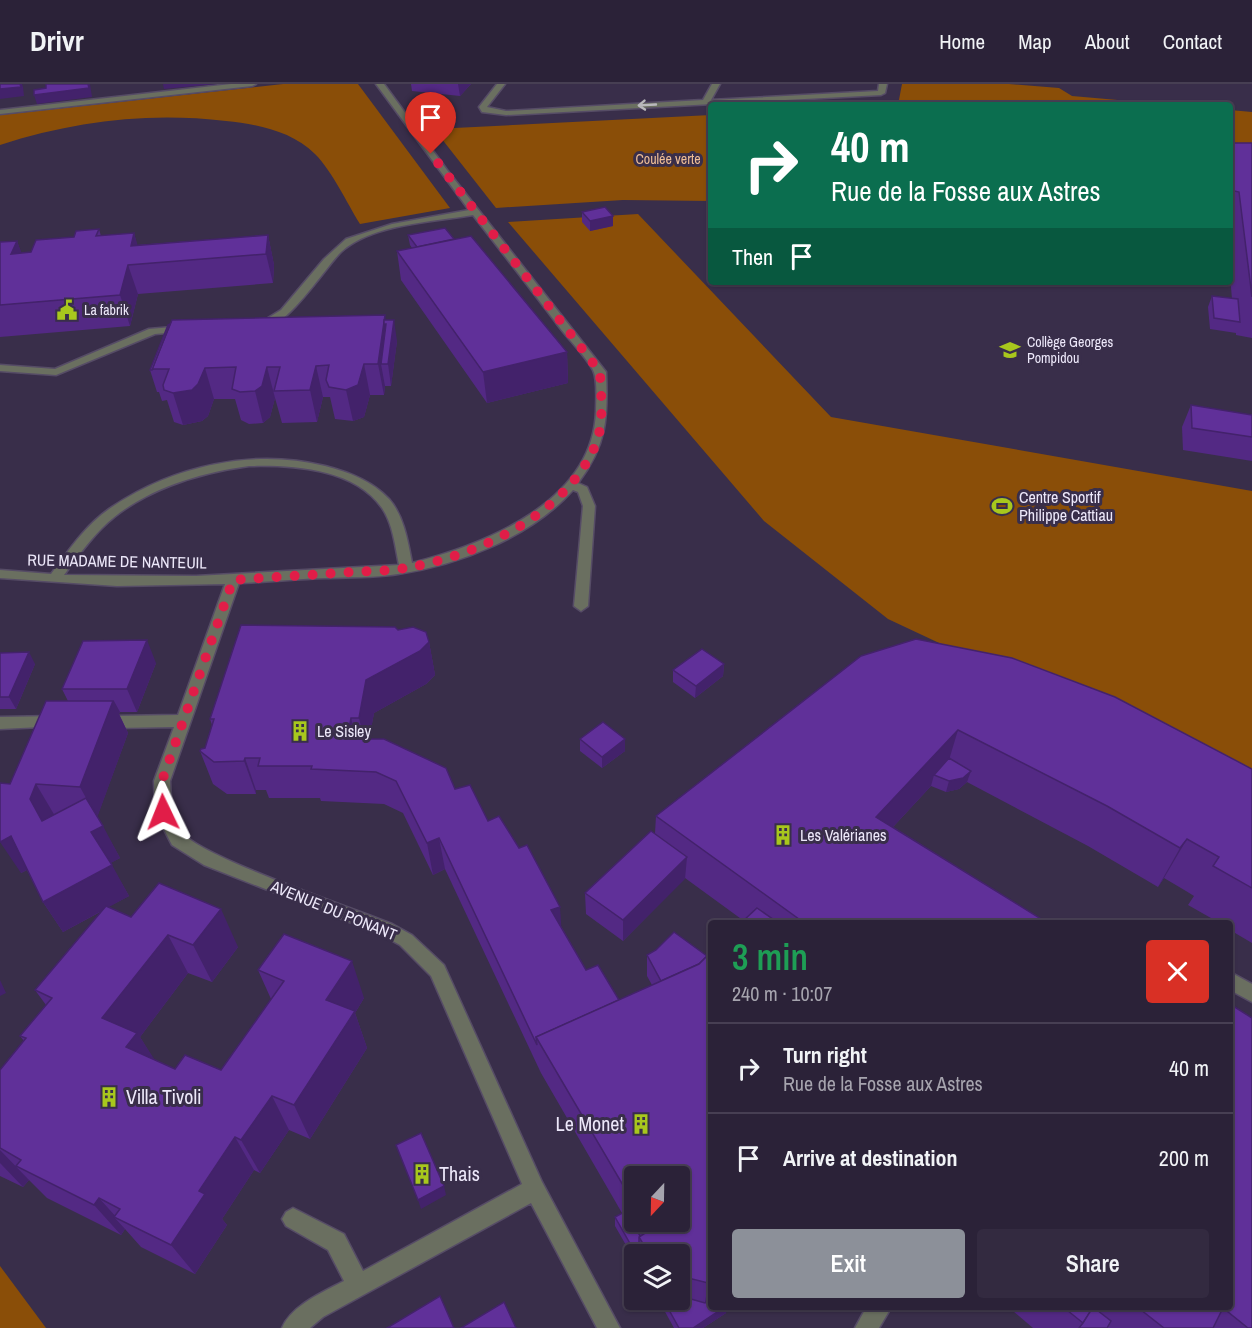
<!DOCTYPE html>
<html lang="en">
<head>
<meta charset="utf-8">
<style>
  body { margin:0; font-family:"Archivo Narrow",sans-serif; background:#332a40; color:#f1f3f6; height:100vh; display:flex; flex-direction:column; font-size:22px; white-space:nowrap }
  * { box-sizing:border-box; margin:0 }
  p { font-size:20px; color:#a6a4ae }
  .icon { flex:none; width:33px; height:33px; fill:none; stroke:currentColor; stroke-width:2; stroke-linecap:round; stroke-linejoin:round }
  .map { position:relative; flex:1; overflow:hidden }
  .panel { position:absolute; left:708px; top:836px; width:525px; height:390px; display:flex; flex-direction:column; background:#2b2238; border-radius:6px; box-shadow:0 2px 4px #0004,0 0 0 2px #473f53 }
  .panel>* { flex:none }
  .guide { position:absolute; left:708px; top:18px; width:525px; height:183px; border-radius:6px; box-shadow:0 2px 4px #0004,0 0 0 2px #473f53; background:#0b6e4f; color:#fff; overflow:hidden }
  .needle { width:39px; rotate:202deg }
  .controls { position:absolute; left:624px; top:1082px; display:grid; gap:12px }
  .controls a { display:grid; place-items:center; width:66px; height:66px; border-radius:6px; background:#2b2238; box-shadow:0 2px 4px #0004,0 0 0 2px #473f53; font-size:30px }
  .pin { position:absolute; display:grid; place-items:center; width:51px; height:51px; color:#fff; margin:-62px -26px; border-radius:50% 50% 50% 0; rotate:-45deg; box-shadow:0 0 6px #0007 }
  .pin .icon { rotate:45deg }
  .me { position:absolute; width:66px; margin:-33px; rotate:358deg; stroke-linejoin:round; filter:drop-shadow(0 0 4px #0008) }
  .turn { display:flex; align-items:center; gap:21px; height:126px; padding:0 24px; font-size:27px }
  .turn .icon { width:78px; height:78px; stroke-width:2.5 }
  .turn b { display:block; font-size:42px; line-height:51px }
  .then { display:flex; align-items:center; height:57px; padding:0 24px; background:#0003; gap:12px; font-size:22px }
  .round { display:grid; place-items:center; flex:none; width:63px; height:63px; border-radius:6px; background:#332a40 }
  .headline { display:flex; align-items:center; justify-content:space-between; height:102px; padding:0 24px }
  h1 { font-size:36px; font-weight:600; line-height:45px; color:#1e9e55 }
  .primary-button { display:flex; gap:12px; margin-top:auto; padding:12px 24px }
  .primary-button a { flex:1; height:69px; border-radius:6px; background:#8c9099; color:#fff; font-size:24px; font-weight:600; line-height:69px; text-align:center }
  .primary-button a+a { background:#332a40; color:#f1f3f6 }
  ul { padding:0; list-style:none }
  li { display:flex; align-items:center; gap:18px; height:90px; padding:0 24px; border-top:2px solid #473f53 }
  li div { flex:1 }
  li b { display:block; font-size:22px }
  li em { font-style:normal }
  header { display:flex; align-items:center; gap:36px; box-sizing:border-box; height:84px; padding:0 30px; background:#2b2238; border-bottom:2px solid #473f53 }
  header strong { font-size:28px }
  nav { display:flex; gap:33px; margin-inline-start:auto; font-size:21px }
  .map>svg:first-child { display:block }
</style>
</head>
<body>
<header>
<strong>Drivr</strong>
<nav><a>Home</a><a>Map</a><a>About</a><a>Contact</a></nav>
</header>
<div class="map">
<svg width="1252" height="1244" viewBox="0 0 1252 1244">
  <rect width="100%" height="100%" fill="#392e4a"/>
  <!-- green -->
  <g fill="#8a4e08">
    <path d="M 283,0 L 358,0 L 450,124 L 360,140 C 347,119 332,87 315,70 C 292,47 257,40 226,37 C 148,28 75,37 0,61 L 0,31 Z"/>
    <path d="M 902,0 L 1009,0 L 1059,4 L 1072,12 L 1175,21 L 898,21 Z"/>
    <path d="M 1230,26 L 1252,28 L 1252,92 L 1230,93 Z"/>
    <path d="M 711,31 L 711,117 L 623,116 L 496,124 L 434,45 Z"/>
    <path d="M 638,130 L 831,333 L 1252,407 L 1252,706 L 888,535 L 764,437 L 508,138 Z"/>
    <path d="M 0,1182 L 46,1244 L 0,1244 Z"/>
  </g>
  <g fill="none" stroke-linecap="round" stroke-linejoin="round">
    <!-- minor casing -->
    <g stroke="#564c66" stroke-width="3">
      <g id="minor">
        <path d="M 231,0 L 256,0 L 252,2 L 0,30 L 0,26 Z"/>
        <path d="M 376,0 L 384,0 L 447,86 L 606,288 C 608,334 607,361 578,399 L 587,403 L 595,422 L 588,522 L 581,527 L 574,522 L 583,422 L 578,408 L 573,406 C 531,453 459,481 398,490 C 374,494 350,493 325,494 C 296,495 268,498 239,499 L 170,697 C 171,717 171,732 183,749 C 199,772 357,826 392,840 L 412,851 L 444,881 L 542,1098 L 620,1244 L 597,1244 L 531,1119 L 323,1233 L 310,1244 L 282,1244 C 292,1221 323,1208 344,1197 L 328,1166 L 286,1142 L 282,1135 L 286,1128 L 293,1124 L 344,1150 L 363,1187 L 522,1100 L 431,892 L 400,861 L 380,850 L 204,781 L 172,761 L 155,728 L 154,697 L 174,643 L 116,644 L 111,642 L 108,638 L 111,634 L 116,632 L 178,631 L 225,500 L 117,502 L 0,494 L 0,486 L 51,490 C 69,466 86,440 112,423 C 173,382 253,364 325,382 C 349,388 372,397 389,415 C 404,432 408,458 412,479 C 486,460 593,418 596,327 C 596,316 598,296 593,286 C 584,270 568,255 557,240 C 529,203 501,167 473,131 C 433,138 371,140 341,168 C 326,182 277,260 255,242 L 281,226 L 324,175 L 346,155 L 392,140 L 469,126 ZM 249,382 C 292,381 354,384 382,424 C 393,440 395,462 399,481 L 196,492 L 64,491 C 76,475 88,458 102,444 C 139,407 197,389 249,382 Z"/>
        <path d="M 497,0 L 505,0 L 487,23 L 506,27 L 703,16 L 712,0 L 720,0 L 711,16 L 878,7 L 879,0 L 887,0 L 885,9 L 881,11 L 506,31 L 482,28 L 479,23 Z"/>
        <path d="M 185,242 L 189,243 L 189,247 L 155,250 L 56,291 L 0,287 L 0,281 L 55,285 L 149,245 Z"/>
        <path d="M 57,632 L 62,634 L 65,638 L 62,642 L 0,645 L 0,633 Z"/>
        <path d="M 1230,888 L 1252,900 L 1252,918 L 1230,906 Z"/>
        <path d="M 867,1222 L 892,1222 L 879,1244 L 855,1244 Z"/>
      </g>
    </g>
    <!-- minor -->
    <use href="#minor" fill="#6a6f60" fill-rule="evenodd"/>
  </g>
  <!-- wall -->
  <g fill="#532984" fill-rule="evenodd">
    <path d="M 411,0 L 471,0 L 460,12 L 412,7 Z"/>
    <path d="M 1230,59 L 1252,59 L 1252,254 L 1236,251 L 1236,249 L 1210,245 L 1208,223 L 1212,212 L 1232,215 L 1230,192 Z"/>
    <path d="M 582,128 L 613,132 L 613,142 L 590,147 L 582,138 Z"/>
    <path d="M 99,145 L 101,152 L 134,149 L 137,161 L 268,151 L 274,181 L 273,199 L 138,210 L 130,242 L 0,253 L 0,158 L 17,157 L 21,169 L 31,168 Z"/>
    <path d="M 408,151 L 454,155 L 567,268 L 568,299 L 487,319 L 401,196 L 397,167 L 412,164 L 410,161 Z"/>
    <path d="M 386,236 L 397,257 L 391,302 L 385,302 L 384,311 L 370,311 L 364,333 L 353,337 L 335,335 L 330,313 L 323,313 L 317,338 L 282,339 L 275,314 L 270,333 L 263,339 L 249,340 L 241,336 L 235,315 L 214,315 L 208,332 L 202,337 L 183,341 L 174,338 L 167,316 L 162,317 L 159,308 L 157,308 L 150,286 Z"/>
    <path d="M 1191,321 L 1252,331 L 1252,377 L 1183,366 L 1182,343 Z"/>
    <path d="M 398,546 L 429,558 L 435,591 L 426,600 L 374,629 L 369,655 L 455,705 L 488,737 L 562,844 L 586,886 L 619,916 L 652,901 L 647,892 L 647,871 L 656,866 L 674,848 L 711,1222 L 726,1229 L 703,1244 L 674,1244 L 658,1215 L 680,1215 L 680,1170 L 634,1170 L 634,1175 L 615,1142 L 615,1133 L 622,1129 L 541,989 L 445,785 L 433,791 L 403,729 L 384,720 L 321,717 L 320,714 L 269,714 L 266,706 L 256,706 L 256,710 L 227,710 L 213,700 L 200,667 L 205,664 L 212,641 L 210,635 ZM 634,1092 L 680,1137 L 634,1137 Z"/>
    <path d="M 0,569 L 35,580 L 16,625 L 0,625 Z"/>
    <path d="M 861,572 L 1252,685 L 1252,859 L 1230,846 L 1230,838 L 1218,838 L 1188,821 L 1194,812 L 1186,807 L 1164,794 L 1158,803 L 1088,762 L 967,698 L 959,705 L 946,708 L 931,702 L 893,743 L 1046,838 L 742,838 L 744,837 L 685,794 L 623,857 L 586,830 L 585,809 L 655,749 L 656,732 Z"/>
    <path d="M 156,579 L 137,628 L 120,628 L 119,630 L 128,649 L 97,733 L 120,774 L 110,779 L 129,812 L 108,823 L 131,833 L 238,863 L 212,898 L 188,889 L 140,953 L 154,976 L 175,985 L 221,986 L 271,915 L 258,886 L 364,914 L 355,929 L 367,964 L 310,1055 L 289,1046 L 260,1089 L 254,1086 L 222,1135 L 227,1141 L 195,1190 L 141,1163 L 125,1145 L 121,1151 L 47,1114 L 29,1096 L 23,1103 L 0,1092 L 0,986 L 24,957 L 20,952 L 46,921 L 35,906 L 102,827 L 63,848 L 43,818 L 27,786 L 21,789 L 10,700 L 68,617 L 62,605 Z"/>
    <path d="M 724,580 L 723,592 L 695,614 L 673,598 L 673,586 Z"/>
    <path d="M 580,655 L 625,655 L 625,667 L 602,684 L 580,667 Z"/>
    <path d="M 1007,1222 L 1230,1222 L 1252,1244 L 1033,1244 Z"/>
  </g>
  <!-- shaded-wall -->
  <g fill="#43226b">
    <path d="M 20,0 L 22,0 L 23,3 L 24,12 L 0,15 L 0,5 Z"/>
    <path d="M 90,0 L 92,13 L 37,20 L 34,11 Z"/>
    <path d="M 163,0 L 217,0 L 164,5 Z"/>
    <path d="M 458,0 L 471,0 L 460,12 Z"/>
    <path d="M 613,132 L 613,142 L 590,147 L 590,137 Z"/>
    <path d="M 134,149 L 143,179 L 131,162 Z"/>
    <path d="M 268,151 L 274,181 L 273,199 L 266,170 Z"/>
    <path d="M 17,157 L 28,186 L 11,170 Z"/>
    <path d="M 128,181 L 138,210 L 130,242 L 120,211 Z"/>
    <path d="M 385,231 L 390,262 L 381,280 L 385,302 L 384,311 L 378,280 Z"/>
    <path d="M 394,236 L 397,257 L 391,302 L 388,280 Z"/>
    <path d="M 567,268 L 568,299 L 487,319 L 483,288 Z"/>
    <path d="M 364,280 L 370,311 L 364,333 L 353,337 L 346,306 Z"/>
    <path d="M 316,282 L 323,313 L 317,338 L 310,306 Z"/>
    <path d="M 267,283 L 275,314 L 270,333 L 263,339 L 255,307 Z"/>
    <path d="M 205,284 L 214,315 L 208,332 L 202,337 L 183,341 L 173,309 Z"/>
    <path d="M 147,556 L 156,579 L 137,628 L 127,605 Z"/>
    <path d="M 429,558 L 435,591 L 426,600 L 374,629 L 367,667 L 359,634 L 366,596 Z"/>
    <path d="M 29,568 L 35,580 L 16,625 L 9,613 Z"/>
    <path d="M 724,580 L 723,592 L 695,614 L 696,602 Z"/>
    <path d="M 113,617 L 114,617 L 120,628 L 119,630 L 128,649 L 97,734 L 80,703 Z"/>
    <path d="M 351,634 L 359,666 L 355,687 L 347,655 Z"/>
    <path d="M 958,646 L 946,686 L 934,691 L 931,702 L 866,772 L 876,733 Z"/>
    <path d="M 625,655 L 625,667 L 602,684 L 602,673 Z"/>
    <path d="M 245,674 L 256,706 L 256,710 L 244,677 Z"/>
    <path d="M 971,687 L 967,698 L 959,705 L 946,708 L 949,697 Z"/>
    <path d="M 36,700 L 55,732 L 42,737 L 30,715 Z"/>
    <path d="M 103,742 L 120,774 L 109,780 L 91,748 Z"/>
    <path d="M 11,752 L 31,784 L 21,789 L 0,758 Z"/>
    <path d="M 439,754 L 445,785 L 433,791 L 427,759 Z"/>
    <path d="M 1187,755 L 1164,794 L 1158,803 L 1180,764 Z"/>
    <path d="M 687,773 L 685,795 L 623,857 L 623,836 Z"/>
    <path d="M 112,781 L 129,812 L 63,848 L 43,818 Z"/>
    <path d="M 560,823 L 562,853 L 551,826 Z"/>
    <path d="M 221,825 L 238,863 L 212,898 L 193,861 Z"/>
    <path d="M 168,851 L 188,889 L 140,953 L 160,984 L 150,998 L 102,934 Z"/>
    <path d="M 352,877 L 364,914 L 355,929 L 367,964 L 310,1055 L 294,1021 L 326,916 Z"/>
    <path d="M 0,896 L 6,909 L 0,912 Z"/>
    <path d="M 272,1012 L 289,1046 L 260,1089 L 241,1056 Z"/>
    <path d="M 235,1053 L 254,1086 L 222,1135 L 227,1141 L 195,1190 L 171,1161 L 199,1107 Z"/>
    <path d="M 0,1066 L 29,1096 L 23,1103 L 0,1079 Z"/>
    <path d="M 444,1102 L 446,1111 L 421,1125 L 418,1116 Z"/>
    <path d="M 99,1114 L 118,1135 L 114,1133 L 125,1145 L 121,1151 L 94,1121 Z"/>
    <path d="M 711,1197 L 711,1222 L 704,1226 L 708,1199 Z"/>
    <path d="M 726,1222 L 728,1222 L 726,1229 L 703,1244 L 693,1244 Z"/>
  </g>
  <!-- building -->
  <g fill="#603099" stroke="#43226b" stroke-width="1.5">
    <path d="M 0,0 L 20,0 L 21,3 L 0,5 Z"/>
    <path d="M 46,0 L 88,0 L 89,4 L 34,11 L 34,6 L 46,4 Z"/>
    <path d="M 1230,59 L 1252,59 L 1252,213 L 1239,108 L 1230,106 Z"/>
    <path d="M 605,123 L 613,132 L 590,137 L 582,128 Z"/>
    <path d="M 445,144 L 454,155 L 417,163 L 408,151 Z"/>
    <path d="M 99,145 L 96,152 L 134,149 L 131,162 L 268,151 L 266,170 L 128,181 L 120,211 L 0,221 L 0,158 L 17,157 L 11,170 L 31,168 L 36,156 L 74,153 L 76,147 Z"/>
    <path d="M 471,152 L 567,268 L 483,288 L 397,167 Z"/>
    <path d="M 1212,212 L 1238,215 L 1240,238 L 1214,234 Z"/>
    <path d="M 385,231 L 378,280 L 364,280 L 358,301 L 346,306 L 329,303 L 326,296 L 329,281 L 316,282 L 310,306 L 274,307 L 280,283 L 267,283 L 262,302 L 255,307 L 240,308 L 232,305 L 236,283 L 205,284 L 198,300 L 192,306 L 173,309 L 164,306 L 163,301 L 169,285 L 152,285 L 172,236 Z"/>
    <path d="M 384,236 L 394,236 L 388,280 L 381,280 L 386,240 L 384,240 Z"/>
    <path d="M 170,240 L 152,286 L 150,286 L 168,241 Z"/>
    <path d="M 1191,321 L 1252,331 L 1252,353 L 1192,344 Z"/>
    <path d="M 241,541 L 395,543 L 398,546 L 413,543 L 426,548 L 429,558 L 420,567 L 366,596 L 359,634 L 351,634 L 347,655 L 384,655 L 446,684 L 455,705 L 470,701 L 488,737 L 499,732 L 519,764 L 527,761 L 560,823 L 551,826 L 586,886 L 598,881 L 619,916 L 536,953 L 537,961 L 439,754 L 427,759 L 396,697 L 376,688 L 311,685 L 312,682 L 258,682 L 260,674 L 245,674 L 244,677 L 214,678 L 200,667 L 201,665 L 205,664 L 214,635 L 210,635 Z"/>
    <path d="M 916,555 L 1012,574 L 1115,613 L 1252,685 L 1252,804 L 1213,782 L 1219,773 L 1187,755 L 1180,764 L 1107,722 L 958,646 L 876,733 L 1046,838 L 802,838 L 803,838 L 656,732 L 861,572 Z"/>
    <path d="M 147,556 L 127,605 L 62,605 L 83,557 Z"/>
    <path d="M 702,565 L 724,580 L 696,602 L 673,586 Z"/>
    <path d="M 29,568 L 9,613 L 0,613 L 0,569 Z"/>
    <path d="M 46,617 L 113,617 L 80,703 L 36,700 L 30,715 L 42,737 L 86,714 L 103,742 L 91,748 L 112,781 L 43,818 L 11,752 L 0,758 L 0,699 L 10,700 Z"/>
    <path d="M 603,638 L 625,655 L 602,673 L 580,655 Z"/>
    <path d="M 949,674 L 971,687 L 963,694 L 949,697 L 934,691 Z"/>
    <path d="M 651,747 L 687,773 L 623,836 L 585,809 Z"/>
    <path d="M 159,799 L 221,825 L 193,861 L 168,851 L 102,934 L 137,949 L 126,963 L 175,985 L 185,971 L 221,986 L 284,897 L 258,886 L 284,850 L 352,877 L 326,916 L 355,927 L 294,1021 L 272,1012 L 241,1056 L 235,1053 L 199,1107 L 205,1110 L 171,1161 L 114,1133 L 120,1125 L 99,1114 L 94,1121 L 16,1082 L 21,1076 L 0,1064 L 0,986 L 26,954 L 20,952 L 52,914 L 35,906 L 106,822 L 131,833 Z"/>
    <path d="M 757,824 L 777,838 L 742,838 Z"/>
    <path d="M 674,848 L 707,872 L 699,880 L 661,897 L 647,871 L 656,866 Z"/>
    <path d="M 711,868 L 711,1197 L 708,1199 L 680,1192 L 680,1170 L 649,1170 L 639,1153 L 650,1146 L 644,1137 L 680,1137 L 680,1092 L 634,1092 L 634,1120 L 536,953 L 699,880 Z"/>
    <path d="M 1230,920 L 1252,934 L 1252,1244 L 1248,1244 L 1223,1224 L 1213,1244 L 1164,1244 L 1136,1222 L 1230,1222 Z"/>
    <path d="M 421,1049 L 444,1102 L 418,1116 L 396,1061 Z"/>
    <path d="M 626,1127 L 640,1152 L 639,1153 L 639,1170 L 636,1170 L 615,1133 Z"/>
    <path d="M 440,1212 L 454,1244 L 387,1244 Z"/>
    <path d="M 680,1212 L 705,1219 L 711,1215 L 711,1222 L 726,1222 L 693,1244 L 679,1244 L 663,1215 L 680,1215 Z"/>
    <path d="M 504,1218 L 516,1244 L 461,1244 Z"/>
    <path d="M 1062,1222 L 1094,1222 L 1083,1239 Z"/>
    <path d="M 1093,1223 L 1111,1237 L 1107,1244 L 1079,1244 L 1083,1239 Z"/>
  </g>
  <!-- one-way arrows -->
  <defs><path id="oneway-shaft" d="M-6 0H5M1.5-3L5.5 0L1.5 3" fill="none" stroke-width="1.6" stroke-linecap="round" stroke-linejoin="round" transform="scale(1.5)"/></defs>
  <use stroke="#b9b8bc" href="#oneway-shaft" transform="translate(647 21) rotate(177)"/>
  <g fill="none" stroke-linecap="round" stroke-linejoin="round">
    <!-- route -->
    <path stroke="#e11d48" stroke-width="10" stroke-dasharray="0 18" d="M 163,728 L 162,697 L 233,496 C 272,493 312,491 352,488 C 370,487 389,487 406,484 C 478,472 570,429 597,357 C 604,336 601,310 600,288 L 431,70"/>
  </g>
  <!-- icons -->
  <defs>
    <g id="civic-bare" transform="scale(1.62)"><path d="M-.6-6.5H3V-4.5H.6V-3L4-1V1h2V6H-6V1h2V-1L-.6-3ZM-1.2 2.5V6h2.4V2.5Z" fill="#a8c71d" stroke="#392e4a" stroke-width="2.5" paint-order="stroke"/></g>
    <g id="school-bare" transform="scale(1.62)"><path d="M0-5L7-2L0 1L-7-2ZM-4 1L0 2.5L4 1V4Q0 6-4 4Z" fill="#a8c71d" stroke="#392e4a" stroke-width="2.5" paint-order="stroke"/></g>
    <g id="stadium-bare" transform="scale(1.62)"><path d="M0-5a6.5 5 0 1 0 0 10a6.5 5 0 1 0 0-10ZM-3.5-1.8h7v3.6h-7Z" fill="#a8c71d" stroke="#392e4a" stroke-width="2.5" paint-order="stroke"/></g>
    <g id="building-bare" transform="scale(1.62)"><path d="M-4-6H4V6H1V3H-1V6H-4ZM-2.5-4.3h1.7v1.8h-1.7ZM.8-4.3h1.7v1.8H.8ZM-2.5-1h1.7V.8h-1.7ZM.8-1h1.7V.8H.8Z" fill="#a8c71d" stroke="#392e4a" stroke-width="2.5" paint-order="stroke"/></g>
  </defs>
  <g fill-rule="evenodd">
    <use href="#civic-bare" x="67" y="226"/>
    <use href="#school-bare" x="1010" y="266"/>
    <use href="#stadium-bare" x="1002" y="422"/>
    <use href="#building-bare" x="300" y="647"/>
    <use href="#building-bare" x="783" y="751"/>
    <use href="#building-bare" x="109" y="1013"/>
    <use href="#building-bare" x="641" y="1040"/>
    <use href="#building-bare" x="422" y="1090"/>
  </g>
  <g text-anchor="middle" stroke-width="6" stroke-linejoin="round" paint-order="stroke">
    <!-- far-park labels -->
    <g font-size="14" fill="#efbe96" stroke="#392e4a">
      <text x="668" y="80">Coulée verte</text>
    </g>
    <!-- far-poi labels -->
    <g font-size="14" fill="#ede8fa" stroke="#392e4a" text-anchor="start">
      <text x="84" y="231">La fabrik</text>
      <text x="1027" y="263">Collège Georges<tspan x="1027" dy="16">Pompidou</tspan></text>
    </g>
    <!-- poi labels -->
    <g font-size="16" fill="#ede8fa" stroke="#392e4a" text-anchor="start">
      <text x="1019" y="419">Centre Sportif<tspan x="1019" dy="18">Philippe Cattiau</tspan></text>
      <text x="317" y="653">Le Sisley</text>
      <text x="800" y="757">Les Valérianes</text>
    </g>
    <!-- street labels -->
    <g font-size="16" fill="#ede8fa" stroke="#392e4a">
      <text transform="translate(117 477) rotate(1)" y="6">RUE MADAME DE NANTEUIL</text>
      <text transform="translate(334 826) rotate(22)" y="6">AVENUE DU PONANT</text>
    </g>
    <!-- near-poi labels -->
    <g font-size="20" fill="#ede8fa" stroke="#392e4a" text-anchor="start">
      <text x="126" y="1020">Villa Tivoli</text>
      <text x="624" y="1047" text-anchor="end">Le Monet</text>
      <text x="439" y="1097">Thais</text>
    </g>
  </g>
</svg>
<div class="controls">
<a><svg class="needle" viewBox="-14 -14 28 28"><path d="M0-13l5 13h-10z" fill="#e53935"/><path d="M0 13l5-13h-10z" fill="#a6a4ae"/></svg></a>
<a><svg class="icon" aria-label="layers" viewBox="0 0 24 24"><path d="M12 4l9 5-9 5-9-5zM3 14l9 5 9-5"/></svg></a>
</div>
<div class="pin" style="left:431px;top:70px;background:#d93025"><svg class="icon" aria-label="arrive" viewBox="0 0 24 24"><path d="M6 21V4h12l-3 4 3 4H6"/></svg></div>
<svg class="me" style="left:163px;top:728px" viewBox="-20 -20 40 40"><path d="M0-17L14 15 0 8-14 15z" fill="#e11d48" stroke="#fff" stroke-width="4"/></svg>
<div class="guide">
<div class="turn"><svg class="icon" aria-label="right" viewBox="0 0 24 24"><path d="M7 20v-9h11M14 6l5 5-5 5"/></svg><div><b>40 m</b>Rue de la Fosse aux Astres</div></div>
<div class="then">Then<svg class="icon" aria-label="arrive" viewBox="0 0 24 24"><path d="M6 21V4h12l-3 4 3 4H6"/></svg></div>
</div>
<section class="panel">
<div class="headline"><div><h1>3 min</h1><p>240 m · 10:07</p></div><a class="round" style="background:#d93025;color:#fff"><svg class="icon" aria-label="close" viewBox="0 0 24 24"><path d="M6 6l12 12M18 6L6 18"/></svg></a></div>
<ul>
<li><svg class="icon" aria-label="right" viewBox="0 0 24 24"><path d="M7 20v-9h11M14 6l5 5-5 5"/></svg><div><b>Turn right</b><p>Rue de la Fosse aux Astres</p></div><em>40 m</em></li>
<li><svg class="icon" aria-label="arrive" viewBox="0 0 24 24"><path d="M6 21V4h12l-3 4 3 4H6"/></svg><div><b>Arrive at destination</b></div><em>200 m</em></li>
</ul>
<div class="primary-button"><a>Exit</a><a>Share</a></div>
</section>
</div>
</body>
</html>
